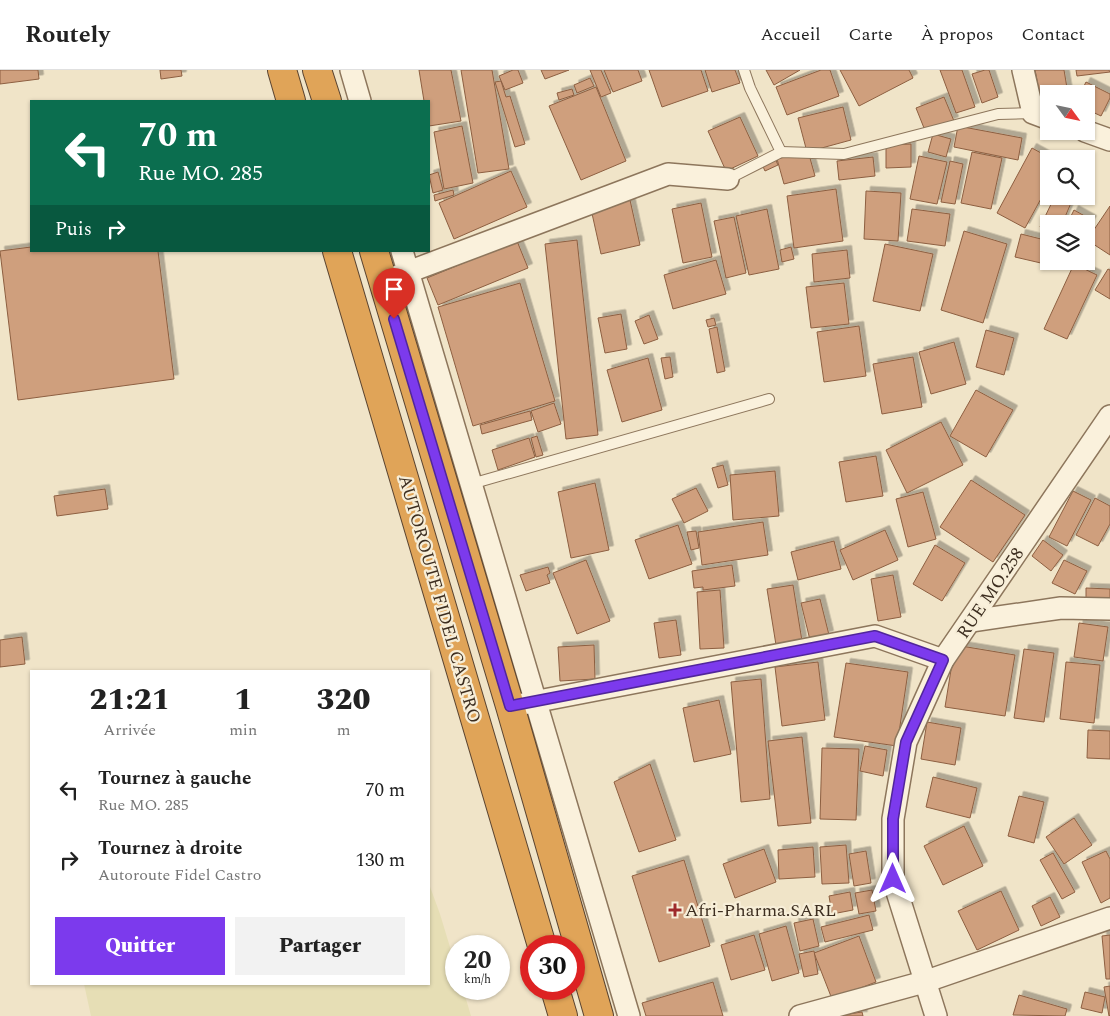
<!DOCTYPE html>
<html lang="fr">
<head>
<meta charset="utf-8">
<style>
  body { margin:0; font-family:Spectral,serif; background:#f2f2f2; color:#222; height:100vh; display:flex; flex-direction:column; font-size:19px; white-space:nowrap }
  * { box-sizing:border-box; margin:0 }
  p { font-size:16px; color:#767676 }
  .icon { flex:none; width:28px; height:28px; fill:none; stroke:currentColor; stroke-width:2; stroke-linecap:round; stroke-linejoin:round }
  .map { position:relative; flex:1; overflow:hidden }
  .drawer { position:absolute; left:30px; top:600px; width:400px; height:315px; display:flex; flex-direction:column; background:#fff; border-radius:0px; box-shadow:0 1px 4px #0004 }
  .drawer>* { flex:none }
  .hud { position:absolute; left:30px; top:30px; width:400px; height:152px; border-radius:0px; box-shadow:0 1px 4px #0004; background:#0b6e4f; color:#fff; overflow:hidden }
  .needle { width:32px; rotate:123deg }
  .fabs { position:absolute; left:1040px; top:15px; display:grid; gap:10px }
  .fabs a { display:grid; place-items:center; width:55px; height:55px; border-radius:0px; background:#fff; box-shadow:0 1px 4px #0004; font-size:25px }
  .speed { position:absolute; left:445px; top:865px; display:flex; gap:10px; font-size:25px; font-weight:700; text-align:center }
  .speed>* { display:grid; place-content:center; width:65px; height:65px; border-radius:50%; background:#fff; box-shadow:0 1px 4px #0004; line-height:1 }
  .speed small { font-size:12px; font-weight:400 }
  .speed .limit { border:8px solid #d22; background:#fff; color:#111 }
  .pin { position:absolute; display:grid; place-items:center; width:42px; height:42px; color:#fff; margin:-51px -21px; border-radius:50% 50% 50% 0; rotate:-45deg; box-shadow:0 0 5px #0007 }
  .pin .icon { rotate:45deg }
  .me { position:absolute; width:55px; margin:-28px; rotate:0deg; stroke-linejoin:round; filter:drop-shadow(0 0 4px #0008) }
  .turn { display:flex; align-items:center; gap:18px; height:105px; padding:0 25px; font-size:22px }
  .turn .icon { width:65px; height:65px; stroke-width:2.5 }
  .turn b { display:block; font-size:35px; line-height:42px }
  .then { display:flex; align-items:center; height:48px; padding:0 25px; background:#0003; gap:10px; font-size:19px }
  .eta { display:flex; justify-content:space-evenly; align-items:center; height:85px; text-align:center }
  .eta b { font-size:30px; font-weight:800; line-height:35px }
  .cta { display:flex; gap:10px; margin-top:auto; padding:10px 25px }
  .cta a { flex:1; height:58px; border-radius:0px; background:#7c3aed; color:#fff; font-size:20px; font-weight:800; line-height:58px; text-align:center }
  .cta a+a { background:#f2f2f2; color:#222 }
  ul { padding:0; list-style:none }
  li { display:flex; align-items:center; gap:15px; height:70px; padding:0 25px }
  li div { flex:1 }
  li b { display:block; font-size:19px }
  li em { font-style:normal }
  header { display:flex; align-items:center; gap:30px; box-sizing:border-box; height:70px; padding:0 25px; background:#fff; border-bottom:1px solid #e0e0e0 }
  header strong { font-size:24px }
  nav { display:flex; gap:28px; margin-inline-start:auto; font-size:18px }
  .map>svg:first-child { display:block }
</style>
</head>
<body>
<header>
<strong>Routely</strong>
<nav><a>Accueil</a><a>Carte</a><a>À propos</a><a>Contact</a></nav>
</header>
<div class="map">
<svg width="1110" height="946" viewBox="0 0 1110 946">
  <defs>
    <filter id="shadow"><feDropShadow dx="4.5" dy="-4.5" stdDeviation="0" flood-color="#0004"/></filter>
  </defs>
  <rect width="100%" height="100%" fill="#f0e4c8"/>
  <!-- farmland -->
  <path fill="#e6deb5" d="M 429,814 L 440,844 L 456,897 L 456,919 L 463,919 L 471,946 L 91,946 L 84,914 L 429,914 Z"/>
  <!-- building -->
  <g fill="#cf9f7d" stroke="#8d5f41" filter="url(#shadow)">
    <path d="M 0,0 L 38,0 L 39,9 L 0,14 Z"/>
    <path d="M 160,0 L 181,0 L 182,6 L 161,9 Z"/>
    <path d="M 419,0 L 451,0 L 461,51 L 429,56 L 429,31 L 424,31 Z"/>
    <path d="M 461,0 L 492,0 L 509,99 L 478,103 Z"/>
    <path d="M 513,0 L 518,0 L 523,13 L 505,20 L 499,6 Z"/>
    <path d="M 541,0 L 569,0 L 545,9 Z"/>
    <path d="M 590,0 L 601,0 L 611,23 L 601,27 Z"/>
    <path d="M 604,0 L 638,0 L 642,11 L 613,22 Z"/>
    <path d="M 649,0 L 701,0 L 708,21 L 662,37 Z"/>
    <path d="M 705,0 L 735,0 L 740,13 L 712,22 Z"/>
    <path d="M 766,0 L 800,0 L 774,15 Z"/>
    <path d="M 821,0 L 830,0 L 839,26 L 787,45 L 776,17 Z"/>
    <path d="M 840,0 L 909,0 L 913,8 L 859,36 Z"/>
    <path d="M 940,0 L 962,0 L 975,37 L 956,43 Z"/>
    <path d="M 985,0 L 989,0 L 998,27 L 982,33 L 972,4 Z"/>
    <path d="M 1035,0 L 1064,0 L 1068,24 L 1049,24 L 1049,46 L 1044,47 Z"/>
    <path d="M 1076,0 L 1109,0 L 1110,2 L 1077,6 Z"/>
    <path d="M 590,8 L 594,16 L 577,23 L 574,15 Z"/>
    <path d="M 501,11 L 506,27 L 510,26 L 525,74 L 515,77 L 495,12 Z"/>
    <path d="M 1086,12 L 1110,24 L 1110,28 L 1101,46 L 1086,39 L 1086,24 L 1080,24 Z"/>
    <path d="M 596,17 L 626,91 L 581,110 L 549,36 Z"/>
    <path d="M 572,19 L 574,25 L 559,30 L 557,23 Z"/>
    <path d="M 944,27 L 954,51 L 926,63 L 916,38 Z"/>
    <path d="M 843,37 L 851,70 L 807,82 L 798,48 Z"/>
    <path d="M 740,47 L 758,86 L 726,101 L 708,61 Z"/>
    <path d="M 462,56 L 473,113 L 444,119 L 434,62 Z"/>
    <path d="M 958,56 L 1022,68 L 1018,90 L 954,77 Z"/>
    <path d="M 933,64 L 951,69 L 946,87 L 928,82 Z"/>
    <path d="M 911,74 L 911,97 L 886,98 L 886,75 Z"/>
    <path d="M 1032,78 L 1052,89 L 1049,89 L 1049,114 L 1025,158 L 997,143 Z"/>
    <path d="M 808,81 L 815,106 L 784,114 L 777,89 Z"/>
    <path d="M 972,82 L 1002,88 L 991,139 L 961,133 Z"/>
    <path d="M 773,84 L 778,95 L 765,101 L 760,90 Z"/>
    <path d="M 919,86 L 947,92 L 937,134 L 910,129 Z"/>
    <path d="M 873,87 L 875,106 L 839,110 L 837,91 Z"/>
    <path d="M 950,91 L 963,94 L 955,134 L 941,132 Z"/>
    <path d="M 511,101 L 527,137 L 454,169 L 439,133 Z"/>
    <path d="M 438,102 L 443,120 L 433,123 L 429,105 Z"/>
    <path d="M 836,119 L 843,171 L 794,178 L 787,126 Z"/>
    <path d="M 453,120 L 454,125 L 435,131 L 434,125 Z"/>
    <path d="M 866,121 L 901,123 L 898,171 L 864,169 Z"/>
    <path d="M 1055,126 L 1074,126 L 1062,154 L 1049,154 L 1049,161 L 1040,157 Z"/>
    <path d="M 630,130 L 640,175 L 601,184 L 591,139 Z"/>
    <path d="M 701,133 L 712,187 L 683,193 L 672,139 Z"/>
    <path d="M 1110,136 L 1110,185 L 1087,170 Z"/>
    <path d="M 767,139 L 779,199 L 749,205 L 736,146 Z"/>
    <path d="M 912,139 L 950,144 L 945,176 L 907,171 Z"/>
    <path d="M 1074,140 L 1092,150 L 1086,161 L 1086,154 L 1067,154 Z"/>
    <path d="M 734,147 L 746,203 L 726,208 L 714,151 Z"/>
    <path d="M 964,161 L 1007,174 L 983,253 L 941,240 Z"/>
    <path d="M 1021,164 L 1049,171 L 1049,191 L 1060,191 L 1058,197 L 1015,187 Z"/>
    <path d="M 577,170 L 598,365 L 566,369 L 545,174 Z"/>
    <path d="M 517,171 L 528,198 L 438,235 L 427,208 Z"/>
    <path d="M 885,174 L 933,184 L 920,241 L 873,231 Z"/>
    <path d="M 31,177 L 31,181 L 158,181 L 174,309 L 18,330 L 0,181 Z"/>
    <path d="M 791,177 L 794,189 L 782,192 L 780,180 Z"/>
    <path d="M 847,180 L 850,208 L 814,212 L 812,184 Z"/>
    <path d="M 716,190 L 726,224 L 673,239 L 664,205 Z"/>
    <path d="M 1074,194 L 1097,205 L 1067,269 L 1044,259 Z"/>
    <path d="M 1108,199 L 1110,200 L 1110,229 L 1095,220 Z"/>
    <path d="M 520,213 L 555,331 L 473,356 L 438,237 Z"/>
    <path d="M 844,213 L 849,254 L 811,258 L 806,217 Z"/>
    <path d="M 621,244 L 627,279 L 605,283 L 598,248 Z"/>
    <path d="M 649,245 L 658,269 L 644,274 L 635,251 Z"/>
    <path d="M 714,248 L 716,255 L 708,257 L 706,250 Z"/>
    <path d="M 859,256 L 866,306 L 824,312 L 817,262 Z"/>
    <path d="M 717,257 L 725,301 L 717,303 L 709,259 Z"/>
    <path d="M 986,260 L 1014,268 L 1004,305 L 976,297 Z"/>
    <path d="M 954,272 L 966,314 L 931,324 L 919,282 Z"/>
    <path d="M 670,287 L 673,307 L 665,309 L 661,288 Z"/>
    <path d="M 913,287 L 922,337 L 882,344 L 873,294 Z"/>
    <path d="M 648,288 L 662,340 L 622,352 L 607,300 Z"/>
    <path d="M 976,320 L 1013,340 L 986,387 L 950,366 Z"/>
    <path d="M 554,333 L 561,354 L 538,362 L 531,341 Z"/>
    <path d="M 530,341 L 532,350 L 482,364 L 480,355 Z"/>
    <path d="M 941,352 L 963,395 L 907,423 L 886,380 Z"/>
    <path d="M 537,366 L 543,385 L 536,387 L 531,368 Z"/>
    <path d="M 529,368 L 535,387 L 498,400 L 492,380 Z"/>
    <path d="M 876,386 L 883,426 L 846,432 L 839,392 Z"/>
    <path d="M 723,395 L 728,415 L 718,418 L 712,398 Z"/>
    <path d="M 775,401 L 779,446 L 733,450 L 730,405 Z"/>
    <path d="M 971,410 L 1025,445 L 993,492 L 940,457 Z"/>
    <path d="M 595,413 L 609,480 L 571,488 L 558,422 Z"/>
    <path d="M 696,418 L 708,441 L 684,453 L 672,429 Z"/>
    <path d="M 105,419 L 108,439 L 57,446 L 54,426 Z"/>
    <path d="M 1073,421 L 1091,430 L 1067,476 L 1049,467 Z"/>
    <path d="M 923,422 L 936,469 L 908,477 L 896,429 Z"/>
    <path d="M 1095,428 L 1110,436 L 1110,454 L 1098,476 L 1076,465 Z"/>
    <path d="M 763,452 L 768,485 L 702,495 L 698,462 Z"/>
    <path d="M 678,455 L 692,494 L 649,509 L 635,470 Z"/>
    <path d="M 885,460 L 898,490 L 853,510 L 840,480 Z"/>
    <path d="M 696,461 L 699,478 L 691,480 L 687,462 Z"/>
    <path d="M 1043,470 L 1063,485 L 1051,501 L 1032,486 Z"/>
    <path d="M 834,471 L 841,499 L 798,510 L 791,482 Z"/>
    <path d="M 935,475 L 965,493 L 942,531 L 913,514 Z"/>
    <path d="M 586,490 L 610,551 L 577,564 L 553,503 Z"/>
    <path d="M 1064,490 L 1087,501 L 1075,524 L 1052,513 Z"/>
    <path d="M 732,495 L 735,516 L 703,520 L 703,517 L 694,518 L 692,501 Z"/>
    <path d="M 548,497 L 550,503 L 547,505 L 550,513 L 526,521 L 520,505 Z"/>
    <path d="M 893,505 L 901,547 L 878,551 L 871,509 Z"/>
    <path d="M 793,515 L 802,571 L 776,575 L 767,519 Z"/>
    <path d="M 1086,518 L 1110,519 L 1110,532 L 1086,532 Z"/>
    <path d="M 720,520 L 724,578 L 700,579 L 697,522 Z"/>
    <path d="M 820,529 L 829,565 L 810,570 L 801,533 Z"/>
    <path d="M 676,550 L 681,585 L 659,588 L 654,553 Z"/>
    <path d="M 1079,553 L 1108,557 L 1103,591 L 1074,587 Z"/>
    <path d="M 22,567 L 25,594 L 0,597 L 0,570 Z"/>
    <path d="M 594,575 L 595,609 L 560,611 L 558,577 Z"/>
    <path d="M 955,575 L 1015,585 L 1005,646 L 945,637 Z"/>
    <path d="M 1024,579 L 1054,583 L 1044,652 L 1014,648 Z"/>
    <path d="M 818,592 L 825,650 L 782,656 L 775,597 Z"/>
    <path d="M 1066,592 L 1100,595 L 1094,653 L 1060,649 Z"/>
    <path d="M 846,593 L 908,602 L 897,676 L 834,667 Z"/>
    <path d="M 761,609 L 770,729 L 741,732 L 731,612 Z"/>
    <path d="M 719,630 L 731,684 L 694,692 L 683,638 Z"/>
    <path d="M 927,652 L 961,658 L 955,695 L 921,689 Z"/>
    <path d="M 1088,660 L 1110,661 L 1110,689 L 1087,688 Z"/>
    <path d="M 802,667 L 811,753 L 778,756 L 768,671 Z"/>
    <path d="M 865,676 L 887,680 L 883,706 L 860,701 Z"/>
    <path d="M 822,678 L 859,679 L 856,750 L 820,749 Z"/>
    <path d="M 650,694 L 676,770 L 639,782 L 614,712 Z"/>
    <path d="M 933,707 L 977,718 L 970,748 L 926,737 Z"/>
    <path d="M 1019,726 L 1044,732 L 1034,773 L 1008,766 Z"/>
    <path d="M 1074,748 L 1092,775 L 1064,794 L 1046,767 Z"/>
    <path d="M 964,756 L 983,796 L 943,815 L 924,776 Z"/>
    <path d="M 846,775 L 849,813 L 822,814 L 820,777 Z"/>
    <path d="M 813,777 L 815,807 L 779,809 L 778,780 Z"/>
    <path d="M 764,779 L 776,812 L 735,828 L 723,794 Z"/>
    <path d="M 866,781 L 871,813 L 854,816 L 849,784 Z"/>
    <path d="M 1106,781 L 1110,789 L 1110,828 L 1101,833 L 1082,792 Z"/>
    <path d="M 1053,783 L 1075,822 L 1062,829 L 1040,790 Z"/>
    <path d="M 684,790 L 710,876 L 659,892 L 632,806 Z"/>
    <path d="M 872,820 L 876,841 L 859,844 L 855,823 Z"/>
    <path d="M 1001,821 L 1019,860 L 977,880 L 958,841 Z"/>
    <path d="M 850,822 L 853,840 L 832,844 L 829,826 Z"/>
    <path d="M 1050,827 L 1060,847 L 1041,856 L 1032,836 Z"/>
    <path d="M 869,845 L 873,860 L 825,872 L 821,857 Z"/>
    <path d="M 813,849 L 819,876 L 800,881 L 794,853 Z"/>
    <path d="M 786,856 L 799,903 L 772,911 L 759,864 Z"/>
    <path d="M 754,865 L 765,900 L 731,910 L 721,875 Z"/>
    <path d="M 1110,865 L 1110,909 L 1106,909 L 1102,866 Z"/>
    <path d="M 859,866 L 876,912 L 832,929 L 814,883 Z"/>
    <path d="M 814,881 L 818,904 L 804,907 L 799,884 Z"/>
    <path d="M 713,912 L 723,946 L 646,946 L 642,933 Z"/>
    <path d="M 1110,916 L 1110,945 L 1109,946 L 1104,917 Z"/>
    <path d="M 1085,922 L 1105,927 L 1102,943 L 1081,938 Z"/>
    <path d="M 1019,925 L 1067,939 L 1065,946 L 1013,945 Z"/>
    <path d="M 862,942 L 863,946 L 834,946 Z"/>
  </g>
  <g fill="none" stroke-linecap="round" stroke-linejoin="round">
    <!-- lane casing -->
    <g stroke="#8d765c" stroke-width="12">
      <g id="lane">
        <path d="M 744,0 L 750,18 L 781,82"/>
        <path d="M 728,109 L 781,82 L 844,84 L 998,44 L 1033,43"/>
        <path d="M 471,414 L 769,329"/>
      </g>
    </g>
    <!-- street casing -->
    <g stroke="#8d765c" stroke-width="24">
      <g id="street">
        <path d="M 351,0 L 360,31"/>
        <path d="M 1023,0 L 1033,43 L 1049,49"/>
        <path d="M 1085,61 L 1110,70"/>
        <path d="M 402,181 L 629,946"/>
        <path d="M 395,207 L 668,104 L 728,109"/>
        <path d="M 971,551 L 1061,538 L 1110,539"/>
        <path d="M 523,634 L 875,566 L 943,590"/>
        <path d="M 800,946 L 924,912 L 1110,848"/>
        <path d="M 936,946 L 893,809 L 893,749 L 906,672 L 943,590 L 1110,346"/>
      </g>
    </g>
    <!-- highway casing -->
    <g stroke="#5b4430" stroke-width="30">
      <g id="highway">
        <path d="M 282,0 L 291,31"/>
        <path d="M 317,0 L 327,31"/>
        <path d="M 337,181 L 542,876"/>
        <path d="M 374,181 L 510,636 L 599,946"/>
        <path d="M 555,919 L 563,946"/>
      </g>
    </g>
    <!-- lane -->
    <use href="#lane" stroke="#faf1dc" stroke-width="10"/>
    <!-- street -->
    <use href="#street" stroke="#faf1dc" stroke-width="21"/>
    <!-- highway -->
    <use href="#highway" stroke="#e0a458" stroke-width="28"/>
  </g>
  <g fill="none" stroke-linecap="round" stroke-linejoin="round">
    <!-- route casing -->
    <g stroke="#51269a" stroke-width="12">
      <path id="route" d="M 394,249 L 510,636 L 875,566 L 943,590 L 906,672 L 893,749 L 893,809"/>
    </g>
    <!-- route -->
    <use href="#route" stroke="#7c3aed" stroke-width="9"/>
  </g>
  <!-- markers -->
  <path fill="#9e2a2b" stroke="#f7eed8" stroke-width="2" d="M672.5 832.5h5v5h5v5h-5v5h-5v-5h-5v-5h5z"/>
  <g text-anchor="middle" stroke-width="4.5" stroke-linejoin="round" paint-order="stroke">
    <!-- street labels -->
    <g font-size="18" fill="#3d2e20" stroke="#f7eed8">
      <text transform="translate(990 523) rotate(-56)" y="6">RUE MO.258</text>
      <text transform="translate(440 529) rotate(74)" y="6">AUTOROUTE FIDEL CASTRO</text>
    </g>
    <!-- poi labels -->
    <g font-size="18" fill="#3d2e20" stroke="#f7eed8" text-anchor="start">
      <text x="685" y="846">Afri-Pharma.SARL</text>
    </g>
  </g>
</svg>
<div class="fabs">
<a><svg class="needle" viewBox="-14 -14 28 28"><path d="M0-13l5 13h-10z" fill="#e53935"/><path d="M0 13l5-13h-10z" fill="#767676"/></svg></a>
<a><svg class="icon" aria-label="search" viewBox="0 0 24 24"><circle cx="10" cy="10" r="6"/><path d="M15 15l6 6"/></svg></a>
<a><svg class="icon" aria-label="layers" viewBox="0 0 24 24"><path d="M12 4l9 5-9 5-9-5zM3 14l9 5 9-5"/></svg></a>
</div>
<div class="speed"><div>20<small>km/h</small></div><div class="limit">30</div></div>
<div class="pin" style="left:394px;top:249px;background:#d93025"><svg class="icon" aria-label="arrive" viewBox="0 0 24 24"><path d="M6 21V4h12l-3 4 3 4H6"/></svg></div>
<svg class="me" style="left:893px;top:809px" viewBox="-20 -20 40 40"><path d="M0-17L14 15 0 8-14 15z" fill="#7c3aed" stroke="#fff" stroke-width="4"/></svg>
<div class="hud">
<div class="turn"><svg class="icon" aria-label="left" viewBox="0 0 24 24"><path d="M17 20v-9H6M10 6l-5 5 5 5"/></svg><div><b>70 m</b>Rue MO. 285</div></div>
<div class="then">Puis<svg class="icon" aria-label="right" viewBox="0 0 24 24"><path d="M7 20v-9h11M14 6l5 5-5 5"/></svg></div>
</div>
<section class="drawer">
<div class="eta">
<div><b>21:21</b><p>Arrivée</p></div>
<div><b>1</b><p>min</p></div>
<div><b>320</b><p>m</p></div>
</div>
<ul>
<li><svg class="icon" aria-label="left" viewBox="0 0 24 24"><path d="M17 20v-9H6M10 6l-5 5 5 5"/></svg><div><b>Tournez à gauche</b><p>Rue MO. 285</p></div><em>70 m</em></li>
<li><svg class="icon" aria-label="right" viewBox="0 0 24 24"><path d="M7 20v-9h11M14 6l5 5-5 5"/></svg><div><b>Tournez à droite</b><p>Autoroute Fidel Castro</p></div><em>130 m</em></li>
</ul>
<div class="cta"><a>Quitter</a><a>Partager</a></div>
</section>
</div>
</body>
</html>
